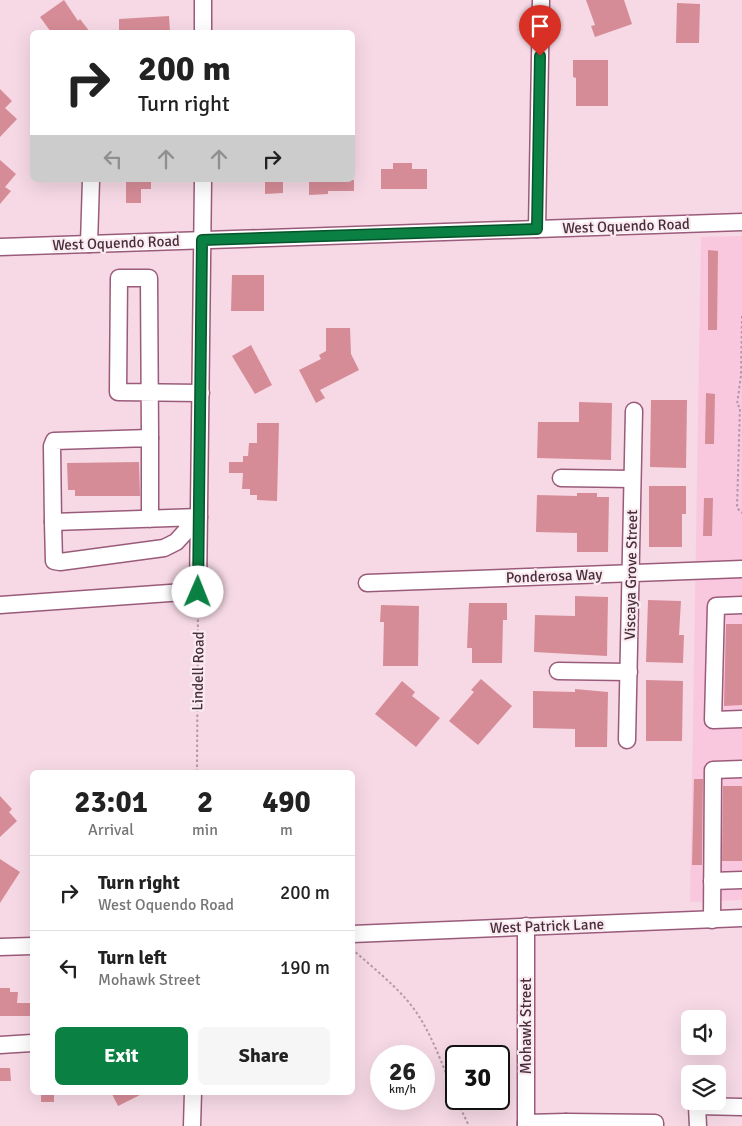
<!DOCTYPE html>
<html lang="en">
<head>
<meta charset="utf-8">
<style>
  body { margin:0; font-family:Signika,sans-serif; background:#f6f6f6; color:#222; height:100vh; display:flex; flex-direction:column; font-size:19px; white-space:nowrap }
  * { box-sizing:border-box; margin:0 }
  p { font-size:16px; color:#767676 }
  .icon { flex:none; width:28px; height:28px; fill:none; stroke:currentColor; stroke-width:2; stroke-linecap:round; stroke-linejoin:round }
  .map { position:relative; flex:1; overflow:hidden }
  .drawer { position:absolute; left:30px; top:770px; width:325px; height:325px; display:flex; flex-direction:column; background:#fff; border-radius:8px; box-shadow:0 5px 20px #0002 }
  .drawer>* { flex:none }
  .top-card { position:absolute; left:30px; top:30px; width:325px; height:152px; border-radius:8px; box-shadow:0 5px 20px #0002; background:#fff; color:#222; overflow:hidden }
  .fabs { position:absolute; left:681px; top:1010px; display:grid; gap:10px }
  .fabs a { display:grid; place-items:center; width:45px; height:45px; border-radius:8px; background:#fff; box-shadow:0 5px 20px #0002; font-size:25px }
  .speed { position:absolute; left:370px; top:1045px; display:flex; gap:10px; font-size:25px; font-weight:700; text-align:center }
  .speed>* { display:grid; place-content:center; width:65px; height:65px; border-radius:50%; background:#fff; box-shadow:0 5px 20px #0002; line-height:1 }
  .speed small { font-size:12px; font-weight:400 }
  .speed .limit { border:2px solid #111; border-radius:8px; background:#fff; color:#111 }
  .pin { position:absolute; display:grid; place-items:center; width:42px; height:42px; color:#fff; margin:-51px -21px; border-radius:50% 50% 50% 0; rotate:-45deg; box-shadow:0 0 5px #0007 }
  .pin .icon { rotate:45deg }
  .me { position:absolute; width:55px; margin:-28px; rotate:1deg; stroke-linejoin:round; filter:drop-shadow(0 0 4px #0008) }
  .turn { display:flex; align-items:center; gap:18px; height:105px; padding:0 25px; font-size:22px }
  .turn .icon { width:65px; height:65px; stroke-width:2.5 }
  .turn b { display:block; font-size:35px; line-height:42px }
  .lanes { display:flex; align-items:center; height:48px; padding:0 25px; background:#0003; justify-content:center; gap:25px; direction:ltr }
  .lanes .off { opacity:.35 }
  .eta { display:flex; justify-content:space-evenly; align-items:center; height:85px; text-align:center }
  .eta b { font-size:30px; font-weight:700; line-height:35px }
  .primary-button { display:flex; gap:10px; margin-top:auto; padding:10px 25px }
  .primary-button a { flex:1; height:58px; border-radius:8px; background:#0b8043; color:#fff; font-size:20px; font-weight:700; line-height:58px; text-align:center }
  .primary-button a+a { background:#f6f6f6; color:#222 }
  ul { padding:0; list-style:none }
  li { display:flex; align-items:center; gap:15px; height:75px; padding:0 25px; border-top:1px solid #e0e0e0 }
  li div { flex:1 }
  li b { display:block; font-size:19px }
  li em { font-style:normal }
  .map>svg:first-child { display:block }
</style>
</head>
<body>
<div class="map">
<svg width="742" height="1126" viewBox="0 0 742 1126">
  <rect width="100%" height="100%" fill="#f6d9e5"/>
  <!-- built -->
  <path fill="#f9c8de" d="M 742,236 L 742,900 L 690,902 L 701,237 Z"/>
  <!-- building -->
  <g fill="#d68c97">
    <path d="M 64,0 L 78,21 L 80,19 L 90,32 L 51,32 L 40,17 Z"/>
    <path d="M 586,0 L 624,0 L 632,24 L 595,37 L 591,26 L 595,25 Z"/>
    <path d="M 677,3 L 700,4 L 699,43 L 676,43 Z"/>
    <path d="M 169,16 L 170,32 L 119,32 L 119,19 Z"/>
    <path d="M 573,60 L 608,60 L 608,106 L 576,106 L 576,78 L 573,77 Z"/>
    <path d="M 0,89 L 12,101 L 5,108 L 17,119 L 0,137 Z"/>
    <path d="M 0,160 L 16,174 L 5,187 L 11,191 L 0,204 Z"/>
    <path d="M 393,163 L 412,163 L 412,169 L 427,169 L 427,189 L 381,189 L 381,169 L 393,169 Z"/>
    <path d="M 126,180 L 151,180 L 151,189 L 141,189 L 141,203 L 126,203 Z"/>
    <path d="M 265,180 L 283,180 L 283,193 L 265,194 Z"/>
    <path d="M 352,180 L 354,180 L 354,191 L 328,191 L 328,194 L 309,195 L 309,181 Z"/>
    <path d="M 708,250 L 718,251 L 717,330 L 708,330 Z"/>
    <path d="M 232,275 L 264,275 L 264,311 L 231,311 Z"/>
    <path d="M 326,328 L 350,328 L 351,354 L 359,370 L 320,390 L 325,398 L 316,403 L 299,370 L 321,359 L 319,355 L 326,351 Z"/>
    <path d="M 251,345 L 272,385 L 255,394 L 232,356 Z"/>
    <path d="M 706,393 L 715,394 L 714,444 L 705,444 Z"/>
    <path d="M 651,400 L 687,400 L 686,468 L 650,467 Z"/>
    <path d="M 579,402 L 612,403 L 611,460 L 537,458 L 538,422 L 579,422 Z"/>
    <path d="M 257,423 L 279,423 L 277,501 L 257,500 L 257,495 L 250,495 L 250,489 L 242,489 L 243,473 L 229,473 L 229,462 L 243,462 L 243,456 L 248,456 L 249,443 L 257,443 Z"/>
    <path d="M 139,462 L 140,496 L 75,496 L 75,490 L 68,490 L 67,463 Z"/>
    <path d="M 649,486 L 686,486 L 686,514 L 682,514 L 682,547 L 649,547 Z"/>
    <path d="M 577,493 L 597,493 L 597,497 L 609,497 L 608,552 L 577,552 L 577,533 L 536,532 L 537,495 L 577,496 Z"/>
    <path d="M 704,498 L 713,498 L 712,536 L 703,536 Z"/>
    <path d="M 575,596 L 608,597 L 607,656 L 534,652 L 535,615 L 575,616 Z"/>
    <path d="M 648,600 L 681,601 L 679,635 L 684,635 L 683,663 L 646,662 Z"/>
    <path d="M 469,603 L 507,603 L 507,620 L 503,620 L 502,663 L 472,663 L 472,648 L 467,648 Z"/>
    <path d="M 381,605 L 419,606 L 418,666 L 383,666 L 384,622 L 380,622 Z"/>
    <path d="M 726,624 L 742,624 L 742,705 L 724,706 Z"/>
    <path d="M 481,679 L 512,706 L 478,745 L 449,721 L 474,692 L 471,690 Z"/>
    <path d="M 646,680 L 683,681 L 682,741 L 646,741 Z"/>
    <path d="M 402,681 L 415,692 L 412,696 L 440,718 L 416,747 L 375,714 Z"/>
    <path d="M 575,689 L 608,692 L 607,747 L 575,747 L 575,729 L 533,728 L 533,691 L 575,692 Z"/>
    <path d="M 694,779 L 703,779 L 702,865 L 692,865 Z"/>
    <path d="M 723,786 L 742,786 L 742,861 L 722,861 Z"/>
    <path d="M 0,796 L 12,809 L 9,812 L 17,821 L 0,837 Z"/>
    <path d="M 0,859 L 20,872 L 0,903 Z"/>
    <path d="M 0,988 L 10,988 L 10,992 L 18,992 L 17,1003 L 32,1003 L 32,1016 L 0,1016 Z"/>
    <path d="M 0,1068 L 10,1068 L 11,1081 L 0,1081 Z"/>
    <rect x="41" y="1092" width="13" height="10"/>
    <path d="M 111,1092 L 146,1092 L 118,1106 Z"/>
  </g>
  <g fill="none" stroke-linecap="round" stroke-linejoin="round">
    <!-- minor casing -->
    <g stroke="#9a5b7a" stroke-width="19">
      <g id="minor">
        <path d="M 203,32 L 203,0"/>
        <path d="M 537,229 L 541,0"/>
        <path d="M 89,244 L 91,180"/>
        <path d="M 0,247 L 742,222"/>
        <path d="M 150,438 L 149,278 L 119,278 L 118,392 L 201,393"/>
        <path d="M 561,478 L 632,479"/>
        <path d="M 150,519 L 150,438 L 54,441 L 52,446 L 53,522 L 199,517"/>
        <path d="M 53,522 L 54,561 L 60,562 L 164,548 L 176,542 L 187,530 L 187,518"/>
        <path d="M 367,583 L 742,569"/>
        <path d="M 0,605 L 198,591 L 203,180"/>
        <path d="M 742,605 L 716,606 L 713,720 L 742,719"/>
        <path d="M 558,671 L 629,672"/>
        <path d="M 627,740 L 634,411"/>
        <path d="M 712,881 L 742,880"/>
        <path d="M 712,920 L 713,770 L 742,769"/>
        <path d="M 352,934 L 742,918"/>
        <path d="M 0,947 L 32,946"/>
        <path d="M 0,1045 L 32,1043"/>
        <path d="M 566,1122 L 655,1123 L 655,1126"/>
        <path d="M 526,1123 L 566,1122 L 566,1126"/>
        <path d="M 192,1126 L 193,1092"/>
        <path d="M 526,1126 L 526,926"/>
        <path d="M 698,1126 L 697,1106 L 742,1107"/>
      </g>
    </g>
    <!-- path -->
    <g stroke="#b498a4" stroke-width="2" stroke-dasharray="2.5 2.5" stroke-linecap="butt">
      <path d="M 742,316 L 741,375 L 737,405 L 740,407 L 737,508 L 742,513"/>
      <path d="M 197,772 L 198,605"/>
      <path d="M 352,949 C 370,965 390,981 406,999 C 430,1026 442,1065 456,1098"/>
      <path d="M 456,1099 L 469,1126"/>
    </g>
    <!-- minor -->
    <use href="#minor" stroke="#fff" stroke-width="16"/>
  </g>
  <g fill="none" stroke-linecap="round" stroke-linejoin="round">
    <!-- route casing -->
    <g stroke="#07532c" stroke-width="12">
      <path id="route" d="M 198,592 L 202,240 L 537,229 L 540,56"/>
    </g>
    <!-- route -->
    <use href="#route" stroke="#0b8043" stroke-width="9"/>
  </g>
  <g text-anchor="middle" stroke-width="4.5" stroke-linejoin="round" paint-order="stroke">
    <!-- street labels -->
    <g font-size="15" fill="#492d3b" stroke="#faebf1">
      <text transform="translate(626 226) rotate(-2)" y="5">West Oquendo Road</text>
      <text transform="translate(116 243) rotate(-2)" y="5">West Oquendo Road</text>
      <text transform="translate(631 575) rotate(-89)" y="5">Viscaya Grove Street</text>
      <text transform="translate(554 576) rotate(-2)" y="5">Ponderosa Way</text>
      <text transform="translate(198 671) rotate(-89)" y="5">Lindell Road</text>
      <text transform="translate(547 926) rotate(-2)" y="5">West Patrick Lane</text>
      <text transform="translate(526 1026) rotate(-90)" y="5">Mohawk Street</text>
    </g>
  </g>
</svg>
<div class="fabs">
<a><svg class="icon" aria-label="sound" viewBox="0 0 24 24"><path d="M4 9h4l5-4v14l-5-4H4zM17 9q2 3 0 6"/></svg></a>
<a><svg class="icon" aria-label="layers" viewBox="0 0 24 24"><path d="M12 4l9 5-9 5-9-5zM3 14l9 5 9-5"/></svg></a>
</div>
<div class="speed"><div>26<small>km/h</small></div><div class="limit">30</div></div>
<div class="pin" style="left:540px;top:56px;background:#d93025"><svg class="icon" aria-label="arrive" viewBox="0 0 24 24"><path d="M6 21V4h12l-3 4 3 4H6"/></svg></div>
<svg class="me" style="left:198px;top:592px" viewBox="-20 -20 40 40"><circle r="19" fill="#fff"/><path d="M0-13L10 11 0 6-10 11z" fill="#0b8043"/></svg>
<div class="top-card">
<div class="turn"><svg class="icon" aria-label="right" viewBox="0 0 24 24"><path d="M7 20v-9h11M14 6l5 5-5 5"/></svg><div><b>200 m</b>Turn right</div></div>
<div class="lanes"><svg class="icon off" aria-label="left" viewBox="0 0 24 24"><path d="M17 20v-9H6M10 6l-5 5 5 5"/></svg><svg class="icon off" aria-label="ahead" viewBox="0 0 24 24"><path d="M12 20V5M6 11l6-6 6 6"/></svg><svg class="icon off" aria-label="ahead" viewBox="0 0 24 24"><path d="M12 20V5M6 11l6-6 6 6"/></svg><svg class="icon" aria-label="right" viewBox="0 0 24 24"><path d="M7 20v-9h11M14 6l5 5-5 5"/></svg></div>
</div>
<section class="drawer">
<div class="eta">
<div><b>23:01</b><p>Arrival</p></div>
<div><b>2</b><p>min</p></div>
<div><b>490</b><p>m</p></div>
</div>
<ul>
<li><svg class="icon" aria-label="right" viewBox="0 0 24 24"><path d="M7 20v-9h11M14 6l5 5-5 5"/></svg><div><b>Turn right</b><p>West Oquendo Road</p></div><em>200 m</em></li>
<li><svg class="icon" aria-label="left" viewBox="0 0 24 24"><path d="M17 20v-9H6M10 6l-5 5 5 5"/></svg><div><b>Turn left</b><p>Mohawk Street</p></div><em>190 m</em></li>
</ul>
<div class="primary-button"><a>Exit</a><a>Share</a></div>
</section>
</div>
</body>
</html>
